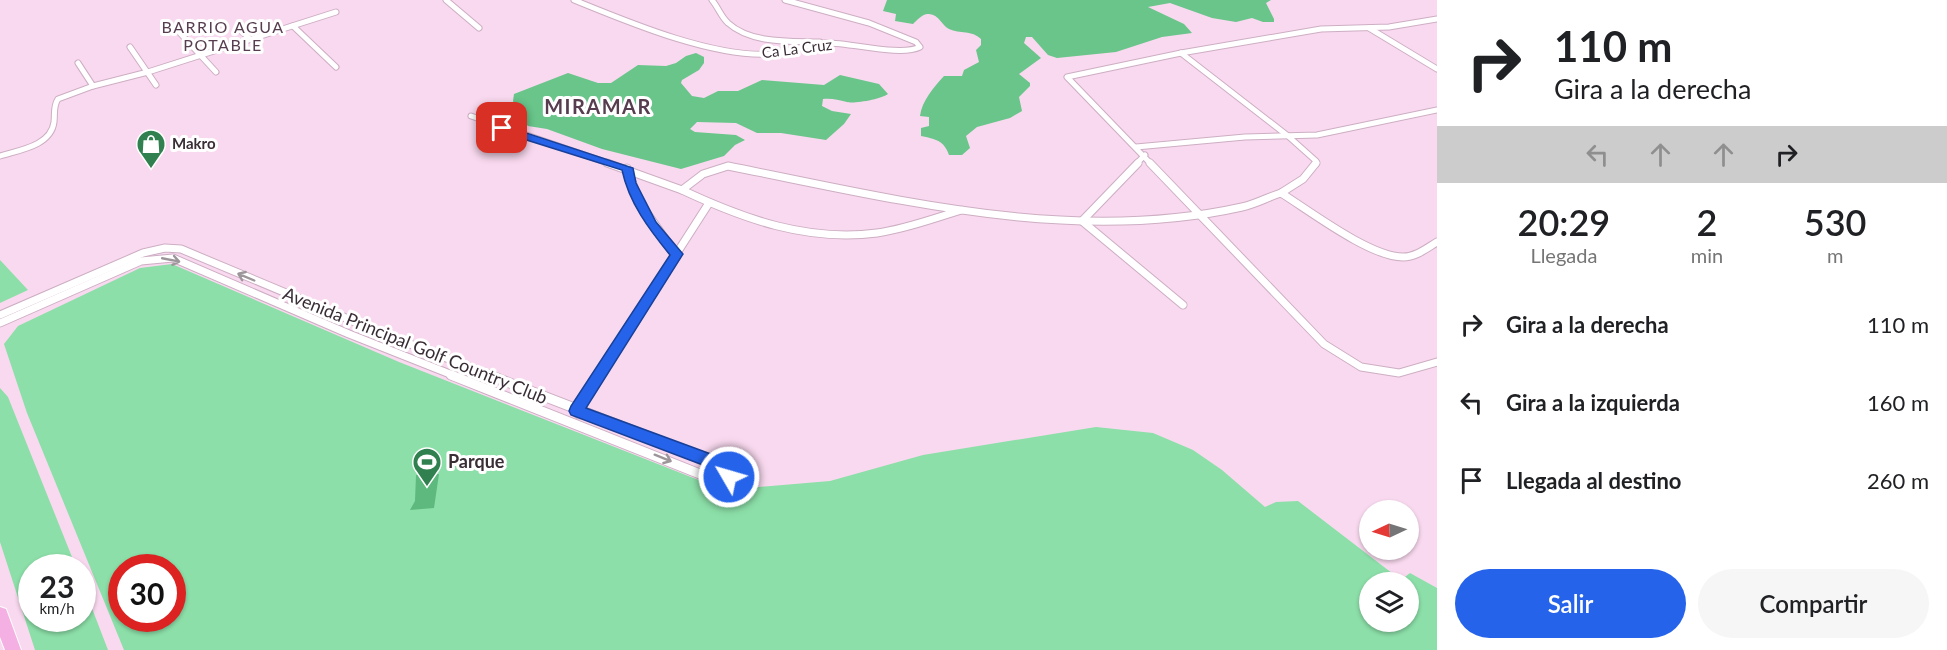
<!DOCTYPE html>
<html lang="es">
<head>
<meta charset="utf-8">
<style>
  body { margin:0; font-family:Lato,sans-serif; background:#f6f6f6; color:#202124; height:100vh; display:flex; flex-direction:column; font-size:22px; white-space:nowrap }
  * { box-sizing:border-box; margin:0 }
  p { font-size:20px; color:#757577 }
  .icon { flex:none; width:33px; height:33px; fill:none; stroke:currentColor; stroke-width:2; stroke-linecap:round; stroke-linejoin:round }
  .map { position:relative; flex:1; overflow:hidden }
  .side { display:flex; flex-direction:column; background:#fff; width:510px }
  .side>* { flex:none }
  .hud { background:#fff; color:#202124; overflow:hidden }
  .needle { width:39px; rotate:266deg }
  .controls { position:absolute; left:1359px; top:500px; display:grid; gap:12px }
  .controls a { display:grid; place-items:center; width:60px; height:60px; border-radius:50%; background:#fff; box-shadow:0 2px 4px #0004; font-size:30px }
  .speed { position:absolute; left:18px; top:554px; display:flex; gap:12px; font-size:30px; font-weight:700; text-align:center }
  .speed>* { display:grid; place-content:center; width:78px; height:78px; border-radius:50%; background:#fff; box-shadow:0 2px 4px #0004; line-height:1 }
  .speed small { font-size:15px; font-weight:400 }
  .speed .limit { border:9px solid #d22; background:#fff; color:#111 }
  .pin { position:absolute; display:grid; place-items:center; width:51px; height:51px; color:#fff; margin:-26px; border-radius:12px; box-shadow:0 3px 9px #0006 }
  .me { position:absolute; width:66px; margin:-33px; rotate:308deg; stroke-linejoin:round; filter:drop-shadow(0 0 4px #0008) }
  .turn { display:flex; align-items:center; gap:21px; height:126px; padding:0 18px; font-size:27px }
  .turn .icon { width:78px; height:78px; stroke-width:2.5 }
  .turn b { display:block; font-size:42px; line-height:51px }
  .lanes { display:flex; align-items:center; height:57px; padding:0 18px; background:#0003; justify-content:center; gap:30px; direction:ltr }
  .lanes .off { opacity:.35 }
  .eta { display:flex; justify-content:space-evenly; align-items:center; height:102px; text-align:center }
  .eta b { font-size:36px; font-weight:600; line-height:42px }
  .button { display:flex; gap:12px; margin-top:auto; padding:12px 18px }
  .button a { flex:1; height:69px; border-radius:36px; background:#2563eb; color:#fff; font-size:24px; font-weight:600; line-height:69px; text-align:center }
  .button a+a { background:#f6f6f6; color:#202124 }
  ul { padding:0; list-style:none }
  li { display:flex; align-items:center; gap:18px; height:78px; padding:0 18px }
  li div { flex:1 }
  li b { display:block; font-size:22px }
  li em { font-style:normal }
  main { display:flex; flex:1; min-height:0 }
  .map>svg:first-child { display:block }
</style>
</head>
<body>
<main>
<div class="map">
<svg width="1437" height="650" viewBox="0 0 1437 650">
  <rect width="100%" height="100%" fill="#f9d9ef"/>
  <!-- green -->
  <g fill="#8cdfa8" fill-rule="evenodd">
    <path d="M 0,260 L 28,290 L 0,303 Z"/>
    <path d="M 172,264 L 399,362 L 724,490 L 830,481 L 923,455 L 1096,427 L 1153,433 L 1193,450 L 1222,470 L 1265,507 L 1276,502 L 1298,501 L 1401,580 L 1410,573 L 1437,588 L 1437,650 L 124,650 L 27,413 L 4,344 L 18,326 L 140,268 ZM 122,567 L 172,567 L 172,618 L 122,618 ZM 1370,582 L 1408,582 L 1408,621 L 1370,621 Z"/>
    <path d="M 0,388 L 8,397 L 76,567 L 32,567 L 32,618 L 82,618 L 83,585 L 108,650 L 35,650 L 0,542 Z"/>
  </g>
  <!-- forest -->
  <g fill="#69c58a">
    <path d="M 887,0 L 1271,0 L 1266,3 L 1274,19 L 1274,22 L 1263,22 L 1252,18 L 1236,22 L 1212,18 L 1170,3 L 1148,7 L 1184,24 L 1192,33 L 1162,37 L 1116,52 L 1057,58 L 1048,55 L 1032,37 L 1026,37 L 1024,43 L 1041,58 L 1019,74 L 1030,83 L 1030,86 L 1019,97 L 1022,111 L 1010,118 L 977,127 L 966,136 L 970,148 L 962,155 L 949,155 C 944,140 935,139 921,136 L 921,128 L 929,126 L 929,117 L 920,116 C 922,101 933,88 944,76 L 962,76 L 964,70 L 979,62 L 976,50 L 981,45 L 981,39 C 972,30 960,34 949,29 C 941,25 940,15 929,14 C 923,13 917,20 913,24 L 895,21 L 896,14 L 883,11 Z"/>
    <path d="M 696,53 L 704,57 L 704,63 L 699,70 L 682,80 L 681,83 L 692,96 L 704,98 L 718,91 L 738,91 L 762,80 L 824,85 L 840,75 L 879,84 L 888,94 C 882,99 854,104 847,102 C 838,100 832,98 823,99 L 822,106 L 832,111 L 851,114 L 844,124 L 826,140 L 781,133 L 757,133 L 736,123 L 697,122 L 690,129 L 695,132 L 736,135 L 745,140 L 735,145 L 724,156 L 681,169 L 602,149 L 547,129 L 528,126 L 516,115 L 513,101 L 514,94 L 568,73 L 598,83 L 611,83 L 638,65 L 666,66 L 676,63 L 686,56 Z"/>
  </g>
  <!-- water -->
  <path fill="#5db97e" d="M 439,474 L 434,508 L 410,510 L 415,501 L 416,475 Z"/>
  <g fill="none" stroke-linecap="round" stroke-linejoin="round">
    <!-- minor-far2 casing -->
    <g stroke="#cdaec3" stroke-width="7">
      <g id="minor-far2">
        <path d="M 446,0 L 479,28"/>
        <path d="M 574,0 C 628,22 713,58 771,54 C 789,53 807,44 825,43 C 849,42 900,57 920,47 L 916,42 L 869,23 L 785,0"/>
        <path d="M 712,0 C 718,7 721,17 728,23 C 751,44 791,41 820,42"/>
        <path d="M 293,26 L 336,67"/>
        <path d="M 1369,28 L 1437,69"/>
        <path d="M 239,29 L 250,39"/>
        <path d="M 180,33 L 216,72"/>
        <path d="M 130,47 L 156,85"/>
        <path d="M 1181,53 L 1288,136 L 1316,161 L 1316,164"/>
        <path d="M 78,63 L 93,86 L 148,72 L 336,12"/>
        <path d="M 471,116 L 611,164"/>
        <path d="M 1136,147 L 1245,137 L 1317,135 L 1437,110"/>
        <path d="M 0,156 C 19,150 51,146 54,122 C 55,114 53,106 58,99 L 93,86"/>
        <path d="M 1136,164 L 1145,155"/>
        <path d="M 1151,164 L 1067,77 L 1181,53 L 1321,29 L 1389,27 L 1437,19"/>
      </g>
    </g>
    <!-- minor-far1 casing -->
    <g stroke="#cdaec3" stroke-width="9">
      <g id="minor-far1">
        <path d="M 607,163 L 682,190"/>
        <path d="M 1138,163 L 1082,221 L 1183,305"/>
        <path d="M 1150,163 L 1324,344 L 1361,367 L 1399,373 L 1437,362"/>
        <path d="M 627,168 L 640,203 L 676,254"/>
        <path d="M 1281,193 L 1303,179 L 1316,163"/>
        <path d="M 962,210 C 934,218 906,229 877,233 C 807,242 744,219 682,190 L 703,174 L 728,166 C 895,199 1072,245 1242,207 C 1256,204 1268,197 1281,193 C 1310,211 1370,257 1403,257 C 1416,257 1427,248 1437,242"/>
        <path d="M 0,315 L 143,253 L 165,248 L 181,249 L 384,334 L 493,376"/>
        <path d="M 0,323 L 141,261 L 173,258 L 349,334 L 455,376"/>
        <path d="M 598,376 L 709,203"/>
      </g>
    </g>
    <!-- minor casing -->
    <g stroke="#cdaec3" stroke-width="11">
      <g id="minor">
        <path d="M 451,375 L 715,480 L 722,481 L 729,477 L 728,470 L 722,465 L 489,375"/>
        <path d="M 579,414 L 576,411 L 599,375"/>
      </g>
    </g>
    <!-- trunk casing -->
    <g stroke="#fff" stroke-width="2">
      <path id="trunk" d="M 0,607 L 6,609 L 21,650 L 5,650 L 0,637 Z"/>
    </g>
    <!-- minor-far2 -->
    <use href="#minor-far2" stroke="#fff" stroke-width="5"/>
    <!-- minor-far1 -->
    <use href="#minor-far1" stroke="#fff" stroke-width="7"/>
    <!-- minor -->
    <use href="#minor" stroke="#fff" stroke-width="9"/>
    <!-- trunk -->
    <use href="#trunk" fill="#f4b0e2" fill-rule="evenodd"/>
  </g>
  <!-- one-way arrows -->
  <defs><path id="oneway-shaft" d="M-6 0H5M1.5-3L5.5 0L1.5 3" fill="none" stroke-width="1.6" stroke-linecap="round" stroke-linejoin="round" transform="scale(1.5)"/></defs>
  <g stroke="#9c969a">
    <use href="#oneway-shaft" transform="translate(171 260) rotate(11)"/>
    <use href="#oneway-shaft" transform="translate(246 277) rotate(-157)"/>
    <use href="#oneway-shaft" transform="translate(663 458) rotate(22)"/>
  </g>
  <!-- route -->
  <path fill="#2563eb" stroke="#184099" stroke-width="1.5" d="M 502,125 L 633,168 L 636,183 L 656,222 L 683,254 L 586,408 L 727,460 C 735,466 739,473 735,482 L 729,484 L 723,482 L 720,473 L 716,470 L 571,415 L 569,411 L 571,406 L 670,255 C 649,229 629,203 622,170 L 498,131 L 497,128 Z"/>
  <!-- icons -->
  <defs>
    <g id="shop-pin" transform="scale(1.5)"><path d="M0 17L-7.5 6A9.5 9.5 0 1 1 7.5 6Z" fill="#318050" stroke="#fff"/><path d="M-5-2.5h2.3a2.7 3.5 0 0 1 5.4 0H5L5.5 6h-11ZM-1.5-2.5h3a1.5 2.3 0 0 0-3 0Z" fill="#fff"/></g>
    <g id="stadium-pin" transform="scale(1.5)"><path d="M0 17L-7.5 6A9.5 9.5 0 1 1 7.5 6Z" fill="#318050" stroke="#fff"/><path d="M0-5a6.5 5 0 1 0 0 10a6.5 5 0 1 0 0-10ZM-3.5-1.8h7v3.6h-7Z" fill="#fff"/></g>
  </defs>
  <g fill-rule="evenodd">
    <use href="#shop-pin" x="151" y="144"/>
    <use href="#stadium-pin" x="427" y="462"/>
  </g>
  <g text-anchor="middle" stroke-width="6" stroke-linejoin="round" paint-order="stroke">
    <!-- far-street labels -->
    <g font-size="15" fill="#392d36" stroke="#fff">
      <text transform="translate(797 49) rotate(-7)" y="5">Ca La Cruz</text>
    </g>
    <!-- far-poi labels -->
    <g font-size="15" font-weight="bold" fill="#392d36" stroke="#fff" text-anchor="start">
      <text x="172" y="149">Makro</text>
    </g>
    <!-- far-neighbourhood labels -->
    <g font-size="16" letter-spacing="1.5" fill="#573d4f" stroke="#fff">
      <text x="223" y="33">BARRIO AGUA<tspan x="223" dy="18">POTABLE</tspan></text>
    </g>
    <!-- street labels -->
    <g font-size="18" fill="#392d36" stroke="#fff">
      <text transform="translate(415 346) rotate(22)" y="6">Avenida Principal Golf Country Club</text>
    </g>
    <!-- poi labels -->
    <g font-size="18" font-weight="bold" fill="#392d36" stroke="#fff" text-anchor="start">
      <text x="448" y="468">Parque</text>
    </g>
    <!-- far-district labels -->
    <g font-size="20" font-weight="bold" letter-spacing="1.5" fill="#573d4f" stroke="#fff">
      <text x="598" y="114">MIRAMAR</text>
    </g>
  </g>
</svg>
<div class="controls">
<a><svg class="needle" viewBox="-14 -14 28 28"><path d="M0-13l5 13h-10z" fill="#e53935"/><path d="M0 13l5-13h-10z" fill="#757577"/></svg></a>
<a><svg class="icon" aria-label="layers" viewBox="0 0 24 24"><path d="M12 4l9 5-9 5-9-5zM3 14l9 5 9-5"/></svg></a>
</div>
<div class="speed"><div>23<small>km/h</small></div><div class="limit">30</div></div>
<div class="pin" style="left:502px;top:128px;background:#d93025"><svg class="icon" aria-label="arrive" viewBox="0 0 24 24"><path d="M6 21V4h12l-3 4 3 4H6"/></svg></div>
<svg class="me" style="left:729px;top:477px" viewBox="-20 -20 40 40"><circle r="17" fill="#2563eb" stroke="#fff" stroke-width="3"/><path d="M0-11L8 9 0 5-8 9z" fill="#fff"/></svg>
</div>
<section class="side">
<div class="hud">
<div class="turn"><svg class="icon" aria-label="right" viewBox="0 0 24 24"><path d="M7 20v-9h11M14 6l5 5-5 5"/></svg><div><b>110 m</b>Gira a la derecha</div></div>
<div class="lanes"><svg class="icon off" aria-label="left" viewBox="0 0 24 24"><path d="M17 20v-9H6M10 6l-5 5 5 5"/></svg><svg class="icon off" aria-label="ahead" viewBox="0 0 24 24"><path d="M12 20V5M6 11l6-6 6 6"/></svg><svg class="icon off" aria-label="ahead" viewBox="0 0 24 24"><path d="M12 20V5M6 11l6-6 6 6"/></svg><svg class="icon" aria-label="right" viewBox="0 0 24 24"><path d="M7 20v-9h11M14 6l5 5-5 5"/></svg></div>
</div>
<div class="eta">
<div><b>20:29</b><p>Llegada</p></div>
<div><b>2</b><p>min</p></div>
<div><b>530</b><p>m</p></div>
</div>
<ul>
<li><svg class="icon" aria-label="right" viewBox="0 0 24 24"><path d="M7 20v-9h11M14 6l5 5-5 5"/></svg><div><b>Gira a la derecha</b></div><em>110 m</em></li>
<li><svg class="icon" aria-label="left" viewBox="0 0 24 24"><path d="M17 20v-9H6M10 6l-5 5 5 5"/></svg><div><b>Gira a la izquierda</b></div><em>160 m</em></li>
<li><svg class="icon" aria-label="arrive" viewBox="0 0 24 24"><path d="M6 21V4h12l-3 4 3 4H6"/></svg><div><b>Llegada al destino</b></div><em>260 m</em></li>
</ul>
<div class="button"><a>Salir</a><a>Compartir</a></div>
</section>
</main>
</body>
</html>
